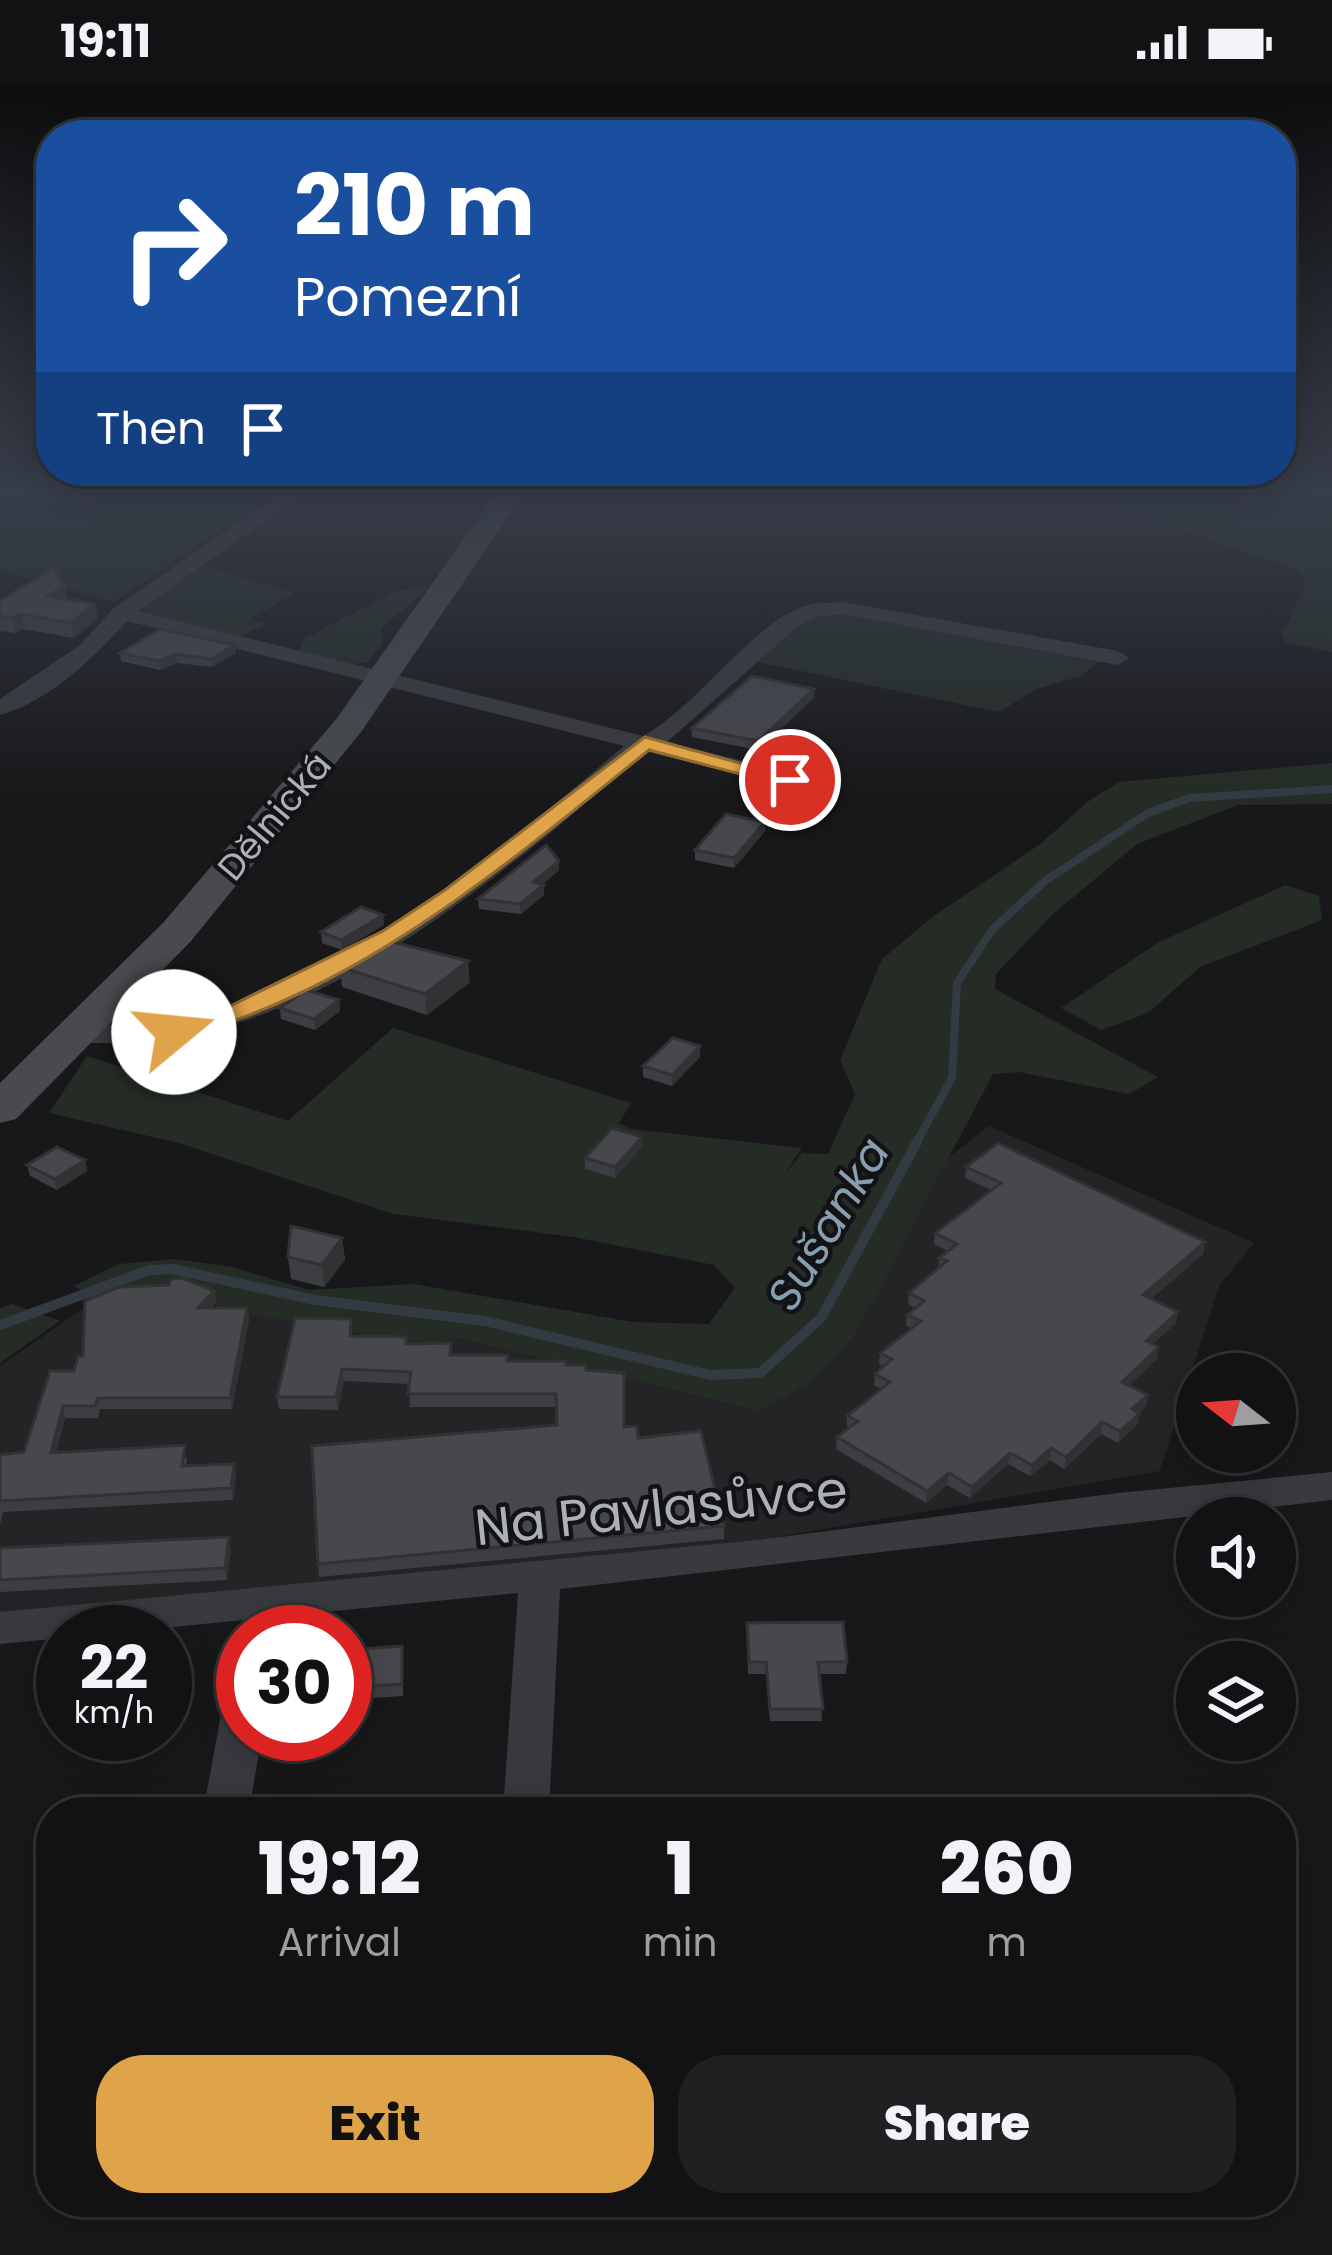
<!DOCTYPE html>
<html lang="en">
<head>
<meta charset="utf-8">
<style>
  body { margin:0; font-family:Poppins,sans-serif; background:#1f2022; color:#f1f3f6; height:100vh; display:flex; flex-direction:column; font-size:45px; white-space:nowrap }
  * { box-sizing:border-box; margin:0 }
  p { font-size:39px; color:#9c9ea0 }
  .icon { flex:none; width:66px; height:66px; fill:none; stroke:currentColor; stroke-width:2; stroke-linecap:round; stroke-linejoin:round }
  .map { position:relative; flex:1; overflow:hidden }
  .drawer { position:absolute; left:36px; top:1713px; width:1260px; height:420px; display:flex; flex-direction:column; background:#121214; border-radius:48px; box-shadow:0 6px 30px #0003,0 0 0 3px #313234 }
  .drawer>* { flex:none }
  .hud { position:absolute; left:36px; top:36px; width:1260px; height:366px; border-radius:48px; box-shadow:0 6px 30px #0003,0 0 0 3px #313234; background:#1a4fa0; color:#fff; overflow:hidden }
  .needle { width:78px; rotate:287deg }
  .fabs { position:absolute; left:1176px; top:1269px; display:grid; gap:24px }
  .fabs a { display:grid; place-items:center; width:120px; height:120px; border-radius:50%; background:#121214; box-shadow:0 6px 30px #0003,0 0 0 3px #313234; font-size:60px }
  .speed { position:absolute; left:36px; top:1521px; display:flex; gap:24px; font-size:60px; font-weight:700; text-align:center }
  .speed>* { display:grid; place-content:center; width:156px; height:156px; border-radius:50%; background:#121214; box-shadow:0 6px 30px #0003,0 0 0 3px #313234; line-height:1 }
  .speed small { font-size:30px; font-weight:400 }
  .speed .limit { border:18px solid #d22; background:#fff; color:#111 }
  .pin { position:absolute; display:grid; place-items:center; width:102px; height:102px; color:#fff; margin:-51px; border:6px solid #fff; border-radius:50%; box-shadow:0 3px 12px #0007 }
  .me { position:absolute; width:132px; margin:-66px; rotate:73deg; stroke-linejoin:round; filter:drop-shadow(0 0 9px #0008) }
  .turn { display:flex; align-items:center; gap:42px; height:252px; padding:0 60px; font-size:54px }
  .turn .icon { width:156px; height:156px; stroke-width:2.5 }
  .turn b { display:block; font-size:84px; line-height:102px }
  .then { display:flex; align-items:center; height:114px; padding:0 60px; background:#0003; gap:24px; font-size:45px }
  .eta { display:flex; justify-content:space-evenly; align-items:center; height:204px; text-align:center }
  .eta b { font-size:72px; font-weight:800; line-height:84px }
  .cta { display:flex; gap:24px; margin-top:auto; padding:24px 60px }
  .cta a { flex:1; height:138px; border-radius:48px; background:#dfa44a; color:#111; font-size:48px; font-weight:800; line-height:138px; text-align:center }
  .cta a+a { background:#1f2022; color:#f1f3f6 }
  .status { display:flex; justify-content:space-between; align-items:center; height:84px; padding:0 60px; background:#121214; direction:ltr }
  .status svg { height:33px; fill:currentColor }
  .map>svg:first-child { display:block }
</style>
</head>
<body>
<div class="status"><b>19:11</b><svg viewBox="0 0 49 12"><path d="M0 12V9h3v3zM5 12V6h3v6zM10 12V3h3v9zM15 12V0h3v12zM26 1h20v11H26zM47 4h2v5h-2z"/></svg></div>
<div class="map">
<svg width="1332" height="2171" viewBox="0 0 1332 2171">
  <rect width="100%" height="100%" fill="#18181a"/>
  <!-- built -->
  <path fill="#242427" d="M 989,1042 L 1254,1159 L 1219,1202 L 1160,1387 L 731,1461 L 0,1533 L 0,1282 L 105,1209 L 177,1204 L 356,1249 L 390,1267 L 458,1254 L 759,1327 L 856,1249 L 945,1076 Z"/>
  <!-- green -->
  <g fill="#242c25">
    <path d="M 0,408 L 275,408 L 114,518 L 0,486 Z"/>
    <path d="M 1074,408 L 1332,408 L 1332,568 L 1285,558 L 1280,546 L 1287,541 L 1306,499 L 1299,487 Z"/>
    <path d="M 204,482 L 295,509 L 251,535 L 266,540 L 240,552 L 148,531 L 143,523 Z"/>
    <path d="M 429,503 L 382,544 L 382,560 L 368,578 L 342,581 L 298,569 L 304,555 L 395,507 Z"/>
    <path d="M 826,523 L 1102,575 L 1081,592 L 1036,605 L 999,628 L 748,576 Z"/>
    <path d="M 1332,679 L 1332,720 L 1238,721 L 1137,760 L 1052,831 L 996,890 L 995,905 L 1158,993 L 1129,1010 L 1019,988 L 993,990 L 856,1249 L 809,1299 L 759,1327 L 458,1254 L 390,1268 L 356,1249 L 235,1228 L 177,1204 L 113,1220 L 73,1202 L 119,1180 L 175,1175 L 232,1183 L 309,1206 L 414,1200 L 633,1238 L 709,1240 L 735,1204 L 714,1181 L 574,1153 L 393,1130 L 179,1059 L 49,1029 L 87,972 L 288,1037 L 393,944 L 631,1019 L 619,1039 L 631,1045 L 802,1064 L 782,1094 L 802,1069 L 828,1070 L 855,1010 L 840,976 L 882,875 L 935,831 L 1039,761 L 1090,716 L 1119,698 Z"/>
    <path d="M 1285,801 L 1319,812 L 1322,836 L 1200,883 L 1148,929 L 1101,946 L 1061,924 L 1159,858 Z"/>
    <path d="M 12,1220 L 60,1237 L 0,1279 L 0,1224 Z"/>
  </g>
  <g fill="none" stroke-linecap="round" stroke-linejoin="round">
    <!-- stream-far2 -->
    <path stroke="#323b41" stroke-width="6" d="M 1312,408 L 1332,413"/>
    <!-- stream-far1 -->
    <path stroke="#323b41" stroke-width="8" d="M 915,1061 L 952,994 L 957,899 L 992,846 L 1045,797 L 1148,729 L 1189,714 L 1332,705"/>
    <!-- stream -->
    <path stroke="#323b41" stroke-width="10" d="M 0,1241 L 149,1186 L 173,1185 L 315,1216 L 485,1237 L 710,1291 L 760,1289 L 821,1234 L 917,1058"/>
    <!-- street -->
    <g fill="#393a3e" fill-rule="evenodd">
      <path d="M 283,408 L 305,408 L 139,527 L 643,652 C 696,624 756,536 805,522 C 817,518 831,519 843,518 L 1118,567 L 1129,574 L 1118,581 L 843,530 L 815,533 L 797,543 L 667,658 L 836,700 L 840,705 L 836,710 L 827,713 L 649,668 C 611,691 578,728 543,755 C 420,852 275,960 112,959 C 97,959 81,960 66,956 L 62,950 L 77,941 C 113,940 151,945 186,936 C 352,894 497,770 624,662 L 127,537 C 93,574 50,617 0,631 L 0,615 L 80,561 L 114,524 Z"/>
      <path d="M 1332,1388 L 1332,1416 L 560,1505 L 549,1728 L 503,1728 L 518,1509 L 123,1548 L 63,1548 L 63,1554 L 0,1560 L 0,1528 L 758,1456 L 1118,1409 Z"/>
      <path d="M 243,1614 L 243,1650 L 262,1650 L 249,1728 L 203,1728 L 221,1631 L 227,1619 Z"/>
    </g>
    <!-- secondary -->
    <path fill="#484a4e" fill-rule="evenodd" d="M 497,408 L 525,408 L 361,648 L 191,857 L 16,1035 L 0,1039 L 0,999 L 163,839 L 337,634 Z"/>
  </g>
  <!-- wall -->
  <g fill="#3d3e41">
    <path d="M 68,516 L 98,535 L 74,554 L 23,545 L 16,549 L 0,547 L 0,517 Z"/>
    <path d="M 235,561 L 236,569 L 212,583 L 177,579 L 160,586 L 121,577 L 120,569 Z"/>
    <path d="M 814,605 L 814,614 L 758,666 L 692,653 L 692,644 Z"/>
    <path d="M 765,747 L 734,784 L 695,776 L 695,766 Z"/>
    <path d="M 559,777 L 559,786 L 543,800 L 544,811 L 521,830 L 479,825 L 478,815 Z"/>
    <path d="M 384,841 L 342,866 L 322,859 L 321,848 Z"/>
    <path d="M 340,883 L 470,898 L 427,931 L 342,903 Z"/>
    <path d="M 339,916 L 340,927 L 315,946 L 281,935 L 280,924 Z"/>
    <path d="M 700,973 L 672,1002 L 643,993 L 643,982 Z"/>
    <path d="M 642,1053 L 642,1063 L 615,1094 L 585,1085 L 585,1074 Z"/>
    <path d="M 85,1076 L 87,1087 L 57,1106 L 30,1092 L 27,1081 Z"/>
    <path d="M 966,1083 L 1205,1158 L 1203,1170 L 1151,1215 L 1178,1228 L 1176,1239 L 1153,1260 L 1157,1275 L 1129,1301 L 1148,1311 L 1146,1322 L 1139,1329 L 1137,1341 L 1118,1359 L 1101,1350 L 1064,1385 L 1050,1376 L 1030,1392 L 1008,1380 L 970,1414 L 947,1401 L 926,1419 L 836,1365 L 837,1353 L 849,1344 L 847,1343 L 847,1332 L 881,1305 L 874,1301 L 875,1290 L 884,1283 L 879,1280 L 880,1269 L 911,1244 L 906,1242 L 907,1231 L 915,1224 L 908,1220 L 909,1209 L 938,1185 L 939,1174 L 948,1167 L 934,1160 L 935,1149 L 991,1106 L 965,1094 Z"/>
    <path d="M 342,1154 L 345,1176 L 324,1203 L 291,1195 L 288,1173 Z"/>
    <path d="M 214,1207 L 216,1218 L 211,1224 L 247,1224 L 249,1235 L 232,1325 L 100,1325 L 98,1334 L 65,1334 L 56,1369 L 187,1373 L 186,1382 L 236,1391 L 233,1416 L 3,1428 L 0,1440 L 0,1371 L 24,1368 L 83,1272 Z"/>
    <path d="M 351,1235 L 352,1252 L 407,1253 L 408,1260 L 451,1259 L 452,1271 L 566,1281 L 586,1286 L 624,1343 L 638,1354 L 724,1442 L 724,1455 L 319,1493 L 318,1480 L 557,1341 L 556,1323 L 410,1323 L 409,1300 L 344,1297 L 338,1326 L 279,1325 L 277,1313 Z"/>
    <path d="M 0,1464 L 231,1465 L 227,1496 L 0,1508 Z"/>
    <path d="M 747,1551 L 847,1578 L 846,1590 L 819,1590 L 822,1637 L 770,1637 L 766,1590 L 748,1590 Z"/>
    <path d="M 402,1562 L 403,1612 L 345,1616 L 345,1566 Z"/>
  </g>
  <!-- shaded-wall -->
  <g fill="#323235">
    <path d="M 65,502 L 68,516 L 48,512 Z"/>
    <path d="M 95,520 L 98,535 L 74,554 L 71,539 Z"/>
    <path d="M 20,530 L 23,545 L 16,549 L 13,534 Z"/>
    <path d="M 235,561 L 236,569 L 212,583 L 211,575 Z"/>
    <path d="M 176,570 L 177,579 L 160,586 L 158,577 Z"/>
    <path d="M 814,605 L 814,614 L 758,666 L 758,657 Z"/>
    <path d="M 765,738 L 765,747 L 734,784 L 734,774 Z"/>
    <path d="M 559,777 L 559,786 L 534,808 L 533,798 Z"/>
    <path d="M 544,801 L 544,811 L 521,830 L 520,820 Z"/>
    <path d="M 383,831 L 384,841 L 342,866 L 341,856 Z"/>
    <path d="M 468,877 L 470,898 L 427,931 L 425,910 Z"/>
    <path d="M 339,916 L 340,927 L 315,946 L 314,935 Z"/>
    <path d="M 700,962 L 700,973 L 672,1002 L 672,991 Z"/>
    <path d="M 642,1053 L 642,1063 L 615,1094 L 615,1083 Z"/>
    <path d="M 85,1076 L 87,1087 L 57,1106 L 55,1095 Z"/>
    <path d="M 342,1154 L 345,1176 L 324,1203 L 322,1181 Z"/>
    <path d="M 1205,1158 L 1203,1170 L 1141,1223 L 1143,1211 Z"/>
    <path d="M 214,1207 L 216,1218 L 200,1235 L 198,1224 Z"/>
    <path d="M 247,1224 L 249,1235 L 232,1325 L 230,1314 Z"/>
    <path d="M 1178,1228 L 1176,1239 L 1144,1268 L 1146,1257 Z"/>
    <path d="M 1159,1263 L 1157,1275 L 1120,1310 L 1122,1298 Z"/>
    <path d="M 342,1285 L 344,1297 L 338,1326 L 336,1313 Z"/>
    <path d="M 1148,1311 L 1146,1322 L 1130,1337 L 1132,1325 Z"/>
    <path d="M 63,1322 L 65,1334 L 53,1381 L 51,1369 Z"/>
    <path d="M 1139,1330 L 1137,1341 L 1118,1359 L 1120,1347 Z"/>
    <path d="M 1102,1338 L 1101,1350 L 1064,1385 L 1066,1373 Z"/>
    <path d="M 1051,1364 L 1050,1376 L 1030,1392 L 1032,1381 Z"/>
    <path d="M 1010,1369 L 1008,1380 L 970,1414 L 972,1403 Z"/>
    <path d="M 234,1380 L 236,1391 L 233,1416 L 231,1404 Z"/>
    <path d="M 949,1389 L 947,1401 L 926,1419 L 927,1407 Z"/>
    <path d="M 229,1453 L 231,1465 L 227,1496 L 225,1484 Z"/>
  </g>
  <!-- building -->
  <g fill="#47484c" stroke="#323235" stroke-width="3">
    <path d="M 54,484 L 65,502 L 48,512 L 95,520 L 71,539 L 20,530 L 13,534 L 0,532 L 0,517 Z"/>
    <path d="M 160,545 L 235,561 L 211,575 L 176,570 L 158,577 L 120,569 Z"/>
    <path d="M 752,592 L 814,605 L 758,657 L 692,644 Z"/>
    <path d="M 726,730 L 765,738 L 734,774 L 695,766 Z"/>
    <path d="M 546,761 L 559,777 L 533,798 L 544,801 L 520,820 L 478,815 Z"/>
    <path d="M 361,823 L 383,831 L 341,856 L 321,848 Z"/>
    <path d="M 381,855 L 468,877 L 425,910 L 340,883 Z"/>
    <path d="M 306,906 L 339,916 L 314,935 L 280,924 Z"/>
    <path d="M 673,954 L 700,962 L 672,991 L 643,982 Z"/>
    <path d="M 612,1044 L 642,1053 L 615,1083 L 585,1074 Z"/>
    <path d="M 998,1059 L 1205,1158 L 1143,1211 L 1178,1228 L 1146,1257 L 1159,1263 L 1122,1298 L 1148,1311 L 1132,1325 L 1139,1330 L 1120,1347 L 1102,1338 L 1066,1373 L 1051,1364 L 1032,1381 L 1010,1369 L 972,1403 L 949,1389 L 927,1407 L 837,1353 L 858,1337 L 847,1332 L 890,1298 L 875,1290 L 892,1275 L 880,1269 L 921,1237 L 907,1231 L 924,1217 L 909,1209 L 947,1177 L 939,1174 L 957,1160 L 935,1149 L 1001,1099 L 966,1083 Z"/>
    <path d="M 57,1063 L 85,1076 L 55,1095 L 27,1081 Z"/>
    <path d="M 291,1142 L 342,1154 L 322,1181 L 288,1173 Z"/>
    <path d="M 183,1194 L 214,1207 L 198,1224 L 247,1224 L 230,1314 L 98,1314 L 95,1322 L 63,1322 L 51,1369 L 185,1361 L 182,1382 L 234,1380 L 231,1404 L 0,1417 L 0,1371 L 24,1368 L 50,1287 L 74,1287 L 78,1272 L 83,1272 L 85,1217 L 119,1203 L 169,1201 L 171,1195 Z"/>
    <path d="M 295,1234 L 351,1235 L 350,1252 L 407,1253 L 406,1260 L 451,1259 L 450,1271 L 508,1271 L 507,1277 L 566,1277 L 566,1281 L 586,1281 L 586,1286 L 624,1289 L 624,1343 L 637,1342 L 638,1354 L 701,1347 L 724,1442 L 318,1480 L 312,1362 L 557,1341 L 556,1310 L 408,1310 L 411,1288 L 342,1285 L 336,1313 L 277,1313 Z"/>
    <path d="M 229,1453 L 225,1484 L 0,1496 L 0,1464 Z"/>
    <path d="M 843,1538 L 847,1578 L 818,1578 L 823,1625 L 770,1625 L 766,1578 L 749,1578 L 747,1539 Z"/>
    <path d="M 402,1562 L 402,1600 L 345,1604 L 345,1566 Z"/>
  </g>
  <!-- sky -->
  <linearGradient id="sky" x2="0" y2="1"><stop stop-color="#0d0d0e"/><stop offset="0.57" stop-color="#373d49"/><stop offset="1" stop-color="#373d49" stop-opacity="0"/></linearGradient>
  <rect width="1332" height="712" fill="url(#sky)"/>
  <!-- route -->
  <path fill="#dfa44a" stroke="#916b30" stroke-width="3" d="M 645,653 L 801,696 L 790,703 L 649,666 C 504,782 358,909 174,955 L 162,948 L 165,942 L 228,923 L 383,847 L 445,806 Z"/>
  <g text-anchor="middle" stroke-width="9" stroke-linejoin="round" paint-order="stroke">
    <!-- far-street labels -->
    <g font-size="36" fill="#acb0b8" stroke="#131315">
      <text transform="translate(274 732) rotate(-50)" y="13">Dělnická</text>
    </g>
    <!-- water labels -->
    <g font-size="45" font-style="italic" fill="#869faf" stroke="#131315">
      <text transform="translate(828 1140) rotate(-59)" y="16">Sušanka</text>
    </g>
    <!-- near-street labels -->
    <g font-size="51" fill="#acb0b8" stroke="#131315">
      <text transform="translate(661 1424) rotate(-6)" y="18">Na Pavlasůvce</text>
    </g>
  </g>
</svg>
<div class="fabs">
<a><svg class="needle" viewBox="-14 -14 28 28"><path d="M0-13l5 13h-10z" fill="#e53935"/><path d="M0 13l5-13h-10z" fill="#9c9ea0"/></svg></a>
<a><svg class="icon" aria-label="sound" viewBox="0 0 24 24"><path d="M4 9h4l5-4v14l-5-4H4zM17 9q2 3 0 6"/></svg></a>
<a><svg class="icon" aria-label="layers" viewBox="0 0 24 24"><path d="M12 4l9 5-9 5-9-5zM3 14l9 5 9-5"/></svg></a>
</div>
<div class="speed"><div>22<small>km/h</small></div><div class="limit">30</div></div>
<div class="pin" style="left:790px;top:696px;background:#d93025"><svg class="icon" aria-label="arrive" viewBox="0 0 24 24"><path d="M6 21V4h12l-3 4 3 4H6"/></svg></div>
<svg class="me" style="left:174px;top:948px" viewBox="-20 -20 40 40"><circle r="19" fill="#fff"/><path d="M0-13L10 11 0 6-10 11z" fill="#dfa44a"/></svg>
<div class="hud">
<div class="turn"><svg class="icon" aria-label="right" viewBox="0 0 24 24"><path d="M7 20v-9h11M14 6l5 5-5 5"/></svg><div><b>210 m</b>Pomezní</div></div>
<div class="then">Then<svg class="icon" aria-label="arrive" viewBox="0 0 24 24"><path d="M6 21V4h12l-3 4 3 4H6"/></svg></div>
</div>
<section class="drawer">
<div class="eta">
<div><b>19:12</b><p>Arrival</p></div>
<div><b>1</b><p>min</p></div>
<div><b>260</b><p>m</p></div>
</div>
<div class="cta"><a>Exit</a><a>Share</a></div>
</section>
</div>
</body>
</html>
